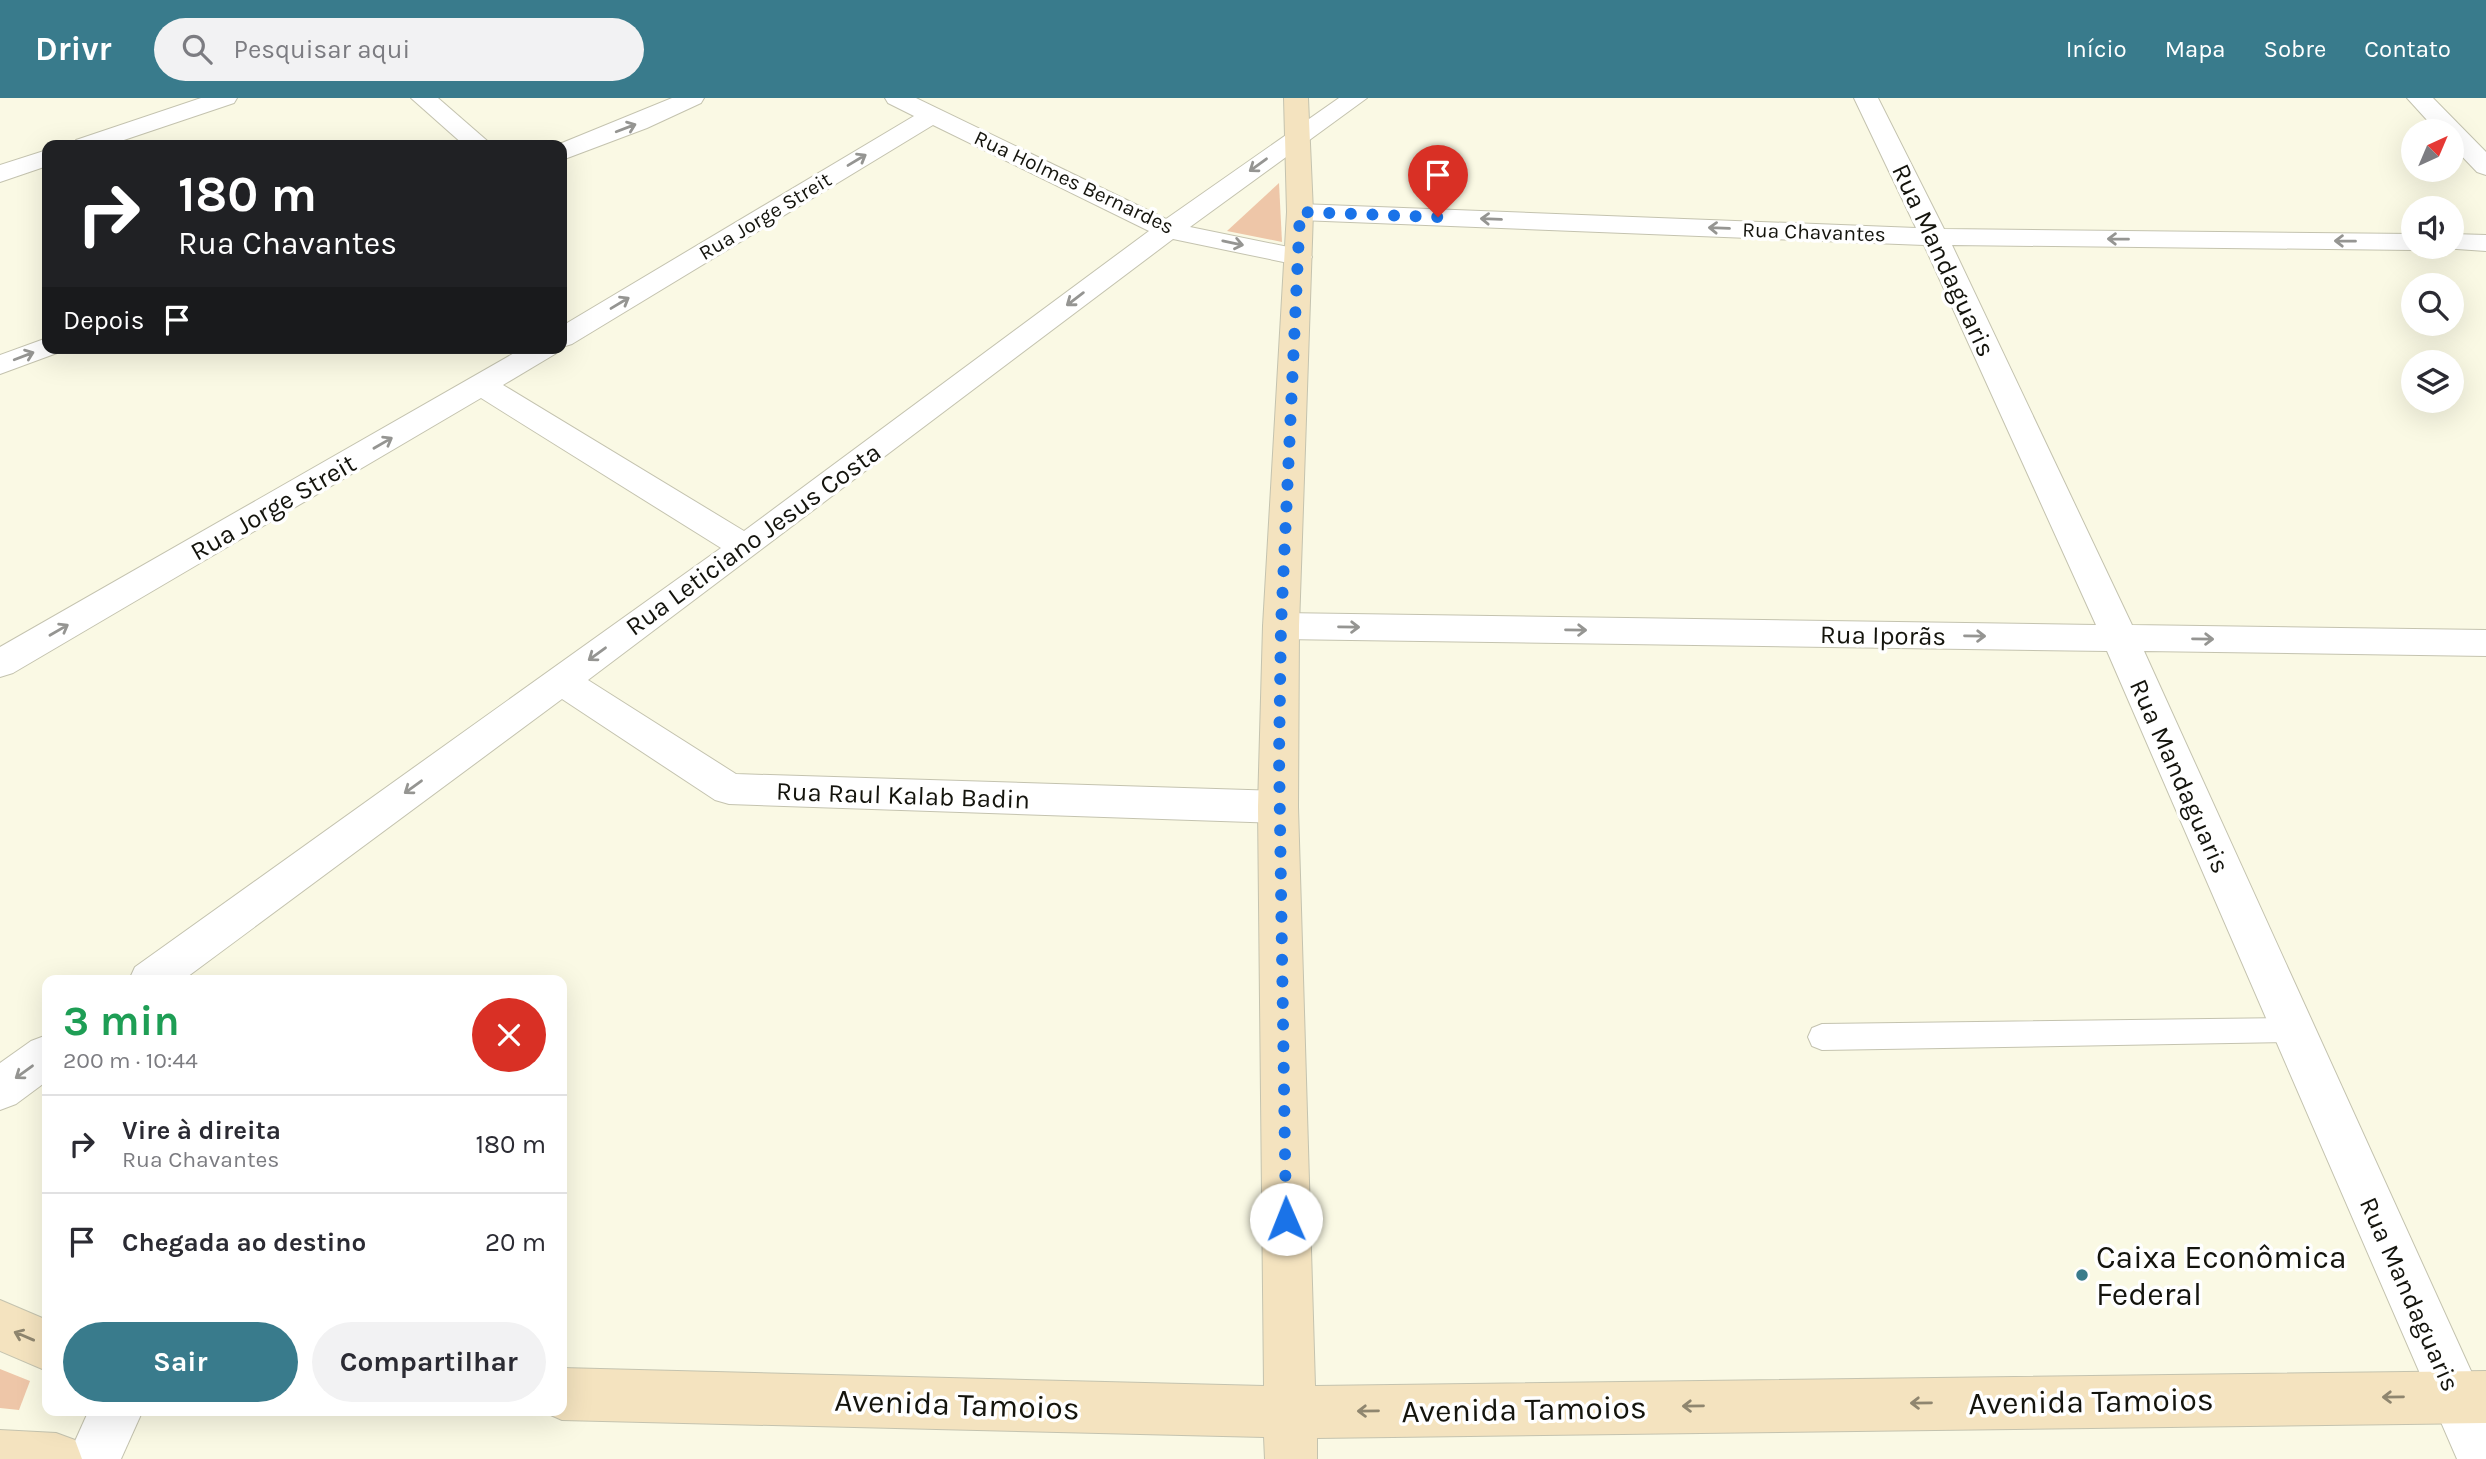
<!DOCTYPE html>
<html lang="pt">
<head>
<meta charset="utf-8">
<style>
  body { margin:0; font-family:Karla,sans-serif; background:#f2f2f3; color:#2b2b33; height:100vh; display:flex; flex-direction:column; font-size:26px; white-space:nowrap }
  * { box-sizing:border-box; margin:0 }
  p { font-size:23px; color:#7c7c81 }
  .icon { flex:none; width:38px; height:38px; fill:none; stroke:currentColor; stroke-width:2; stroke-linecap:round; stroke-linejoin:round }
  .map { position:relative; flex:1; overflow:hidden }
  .drawer { position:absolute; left:42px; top:877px; width:525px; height:441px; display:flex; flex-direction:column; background:#fff; border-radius:14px; box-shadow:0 7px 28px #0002 }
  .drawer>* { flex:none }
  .top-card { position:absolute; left:42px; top:42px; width:525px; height:214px; border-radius:14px; box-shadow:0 7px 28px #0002; background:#202124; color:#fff; overflow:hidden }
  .needle { width:46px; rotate:44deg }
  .tools { position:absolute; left:2401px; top:21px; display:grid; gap:14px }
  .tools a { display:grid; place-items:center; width:63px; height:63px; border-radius:50%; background:#fff; box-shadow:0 7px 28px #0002; font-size:35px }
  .pin { position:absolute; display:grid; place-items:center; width:60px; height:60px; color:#fff; margin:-72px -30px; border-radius:50% 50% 50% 0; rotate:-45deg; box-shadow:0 0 7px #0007 }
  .pin .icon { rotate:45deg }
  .me { position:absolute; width:77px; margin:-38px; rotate:359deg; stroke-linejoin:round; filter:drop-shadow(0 0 5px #0008) }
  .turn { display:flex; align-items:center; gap:24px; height:147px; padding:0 21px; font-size:32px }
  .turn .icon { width:91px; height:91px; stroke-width:2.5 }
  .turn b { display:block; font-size:49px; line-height:60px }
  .then { display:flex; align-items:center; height:66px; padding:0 21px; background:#0003; gap:14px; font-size:26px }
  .round { display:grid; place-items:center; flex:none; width:74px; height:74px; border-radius:37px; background:#f2f2f3 }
  .head { display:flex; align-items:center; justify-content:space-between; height:119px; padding:0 21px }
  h1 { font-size:42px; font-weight:700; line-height:52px; color:#1e9e55 }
  .button { display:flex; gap:14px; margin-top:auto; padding:14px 21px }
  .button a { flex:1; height:80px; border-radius:42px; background:#397b8c; color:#fff; font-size:28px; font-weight:700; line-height:80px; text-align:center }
  .button a+a { background:#f2f2f3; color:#2b2b33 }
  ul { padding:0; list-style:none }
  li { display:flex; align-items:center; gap:21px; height:98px; padding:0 21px; border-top:2px solid #e1e1e2 }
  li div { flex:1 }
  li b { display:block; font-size:26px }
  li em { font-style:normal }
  header { display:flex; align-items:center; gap:42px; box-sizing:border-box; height:98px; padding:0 35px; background:#397b8c; color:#fff }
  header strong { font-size:33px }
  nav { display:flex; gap:38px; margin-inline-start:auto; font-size:24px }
  .search { width:490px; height:63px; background:#f2f2f3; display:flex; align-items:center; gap:18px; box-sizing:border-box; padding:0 24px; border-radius:38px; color:#7c7c81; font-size:26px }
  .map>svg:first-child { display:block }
</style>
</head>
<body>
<header>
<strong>Drivr</strong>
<div class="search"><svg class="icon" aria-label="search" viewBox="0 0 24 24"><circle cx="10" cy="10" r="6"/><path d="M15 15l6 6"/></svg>Pesquisar aqui</div>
<nav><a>Início</a><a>Mapa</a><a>Sobre</a><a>Contato</a></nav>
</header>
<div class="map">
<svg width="2486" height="1361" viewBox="0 0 2486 1361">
  <rect width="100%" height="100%" fill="#faf9e4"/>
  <!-- green -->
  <g fill="#eec6a8">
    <path d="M 1279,85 L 1282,144 L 1227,133 Z"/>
    <path d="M 0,1271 L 30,1283 L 19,1312 L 0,1310 Z"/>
  </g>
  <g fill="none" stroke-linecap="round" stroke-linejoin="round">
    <!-- lane casing -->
    <g stroke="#c4c3af" stroke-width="2">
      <path id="lane" d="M 2293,920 L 2303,923 L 2307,932 L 2303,941 L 2293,944 L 1822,952 L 1812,948 L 1808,939 L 1812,930 L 1822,926 Z"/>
    </g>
    <!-- street casing -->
    <g stroke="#c4c3af" stroke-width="2">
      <g id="street">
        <path d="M 201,0 L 237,0 L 234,5 L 109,47 L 72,47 L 76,42 Z"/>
        <path d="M 411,0 L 438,0 L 492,47 L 464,47 Z"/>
        <path d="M 672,0 L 704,0 L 701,5 L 647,30 L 562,62 L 562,47 L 557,47 Z"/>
        <path d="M 885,0 L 916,0 L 1166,121 L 1339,0 L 1367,0 L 1190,129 L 1308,153 L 1312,159 L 1308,165 L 1298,167 L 1173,141 L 588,582 L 736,676 L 1278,693 L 1292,698 L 1298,709 L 1292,720 L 1278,725 L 729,706 L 715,702 L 562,601 L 183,882 L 129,882 L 135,869 L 721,450 L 481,300 L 13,575 L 0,579 L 0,549 L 523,250 L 560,250 L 555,256 L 503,287 L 744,433 L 1149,133 L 933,27 L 572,246 L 562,249 L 562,228 L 914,18 L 888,5 Z"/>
        <path d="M 1854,0 L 1878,0 L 1944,131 L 2413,136 L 2413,149 L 2423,149 L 2413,152 L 1952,147 L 2132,527 L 2486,532 L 2486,558 L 2144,553 L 2486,1306 L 2486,1361 L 2457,1361 L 2107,553 L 1281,541 L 1269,537 L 1263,528 L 1269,519 L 1281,515 L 2096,527 L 1924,147 L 1300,122 L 1291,120 L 1287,114 L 1291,108 L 1300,106 L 1916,130 Z"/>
        <path d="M 2407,0 L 2433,0 L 2486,54 L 2486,77 L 2477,74 L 2452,48 L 2452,33 L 2437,33 Z"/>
        <path d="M 47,52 L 47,68 L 0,84 L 0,67 Z"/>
        <path d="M 2452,136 L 2486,137 L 2486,153 L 2442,150 L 2452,149 Z"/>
        <path d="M 47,240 L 47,250 L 61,250 L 57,255 L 0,276 L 0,257 Z"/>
        <path d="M 47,937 L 47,983 L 16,1006 L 0,1012 L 0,965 L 31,943 Z"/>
        <path d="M 89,1312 L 143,1312 L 121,1361 L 67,1361 Z"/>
      </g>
    </g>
    <!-- secondary casing -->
    <g stroke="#c4c3af" stroke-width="2">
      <g id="secondary">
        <path d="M 1284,0 L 1308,0 L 1313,114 L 1299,528 L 1298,709 L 1315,1288 L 2486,1273 L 2486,1325 L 1317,1340 L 1317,1361 L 1265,1361 L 1264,1339 L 562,1322 L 544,1314 L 562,1312 L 562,1270 L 1264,1288 L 1258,709 L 1263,528 L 1287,114 Z"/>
        <path d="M 0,1202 L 47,1222 L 47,1273 L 0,1253 Z"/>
        <path d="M 0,1332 L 56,1335 L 75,1342 L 82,1361 L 0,1361 Z"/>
      </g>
    </g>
    <!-- lane -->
    <use href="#lane" fill="#fff" fill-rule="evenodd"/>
    <!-- street -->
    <use href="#street" fill="#fff" fill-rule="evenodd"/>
    <!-- secondary -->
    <use href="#secondary" fill="#f4e3bf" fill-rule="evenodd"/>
  </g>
  <!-- one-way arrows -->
  <defs><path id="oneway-shaft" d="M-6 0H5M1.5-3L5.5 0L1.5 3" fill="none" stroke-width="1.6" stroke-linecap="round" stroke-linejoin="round" transform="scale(1.75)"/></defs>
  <g stroke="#959592">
    <use href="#oneway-shaft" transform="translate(626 30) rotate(-21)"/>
    <use href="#oneway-shaft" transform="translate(857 62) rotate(-31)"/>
    <use href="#oneway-shaft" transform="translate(1258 67) rotate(144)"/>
    <use href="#oneway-shaft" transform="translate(1491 121) rotate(-178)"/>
    <use href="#oneway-shaft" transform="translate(1719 130) rotate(-178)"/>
    <use href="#oneway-shaft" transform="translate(2118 141) rotate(-179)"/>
    <use href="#oneway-shaft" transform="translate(2345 143) rotate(-179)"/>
    <use href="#oneway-shaft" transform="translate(1233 145) rotate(12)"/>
    <use href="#oneway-shaft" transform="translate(1075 201) rotate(143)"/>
    <use href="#oneway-shaft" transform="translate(620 205) rotate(-31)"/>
    <use href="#oneway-shaft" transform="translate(24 258) rotate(-21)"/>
    <use href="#oneway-shaft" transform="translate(383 345) rotate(-30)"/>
    <use href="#oneway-shaft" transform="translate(1349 529) rotate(1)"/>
    <use href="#oneway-shaft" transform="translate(59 532) rotate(-30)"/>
    <use href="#oneway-shaft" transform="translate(1576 532) rotate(1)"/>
    <use href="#oneway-shaft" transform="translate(1975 538) rotate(1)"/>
    <use href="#oneway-shaft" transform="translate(2203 541) rotate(1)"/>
    <use href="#oneway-shaft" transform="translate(597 556) rotate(144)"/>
    <use href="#oneway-shaft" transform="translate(413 689) rotate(144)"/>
    <use href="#oneway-shaft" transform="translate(24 974) rotate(144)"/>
  </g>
  <g stroke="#8f866f">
    <use href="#oneway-shaft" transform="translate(24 1238) rotate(-157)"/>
    <use href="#oneway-shaft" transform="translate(2393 1299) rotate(179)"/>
    <use href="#oneway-shaft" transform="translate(1921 1305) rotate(179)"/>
    <use href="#oneway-shaft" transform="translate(1693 1308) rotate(179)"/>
    <use href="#oneway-shaft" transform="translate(1368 1313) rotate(179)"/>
  </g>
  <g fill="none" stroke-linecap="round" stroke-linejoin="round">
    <!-- route -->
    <path stroke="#1a73e8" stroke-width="12" stroke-dasharray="0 21.6" d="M 1286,1121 L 1279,658 L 1281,528 L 1300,114 L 1438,119"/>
  </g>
  <!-- markers -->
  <circle fill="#397b8c" stroke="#fff" stroke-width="2.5" cx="2082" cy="1177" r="7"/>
  <g text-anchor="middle" stroke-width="7" stroke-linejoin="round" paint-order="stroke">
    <!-- far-street labels -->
    <g font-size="21" fill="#14140d" stroke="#fff">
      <text transform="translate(1074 84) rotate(25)" y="7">Rua Holmes Bernardes</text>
      <text transform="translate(765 118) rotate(-31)" y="7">Rua Jorge Streit</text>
      <text transform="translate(1814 134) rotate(2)" y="7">Rua Chavantes</text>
    </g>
    <!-- street labels -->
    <g font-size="26" fill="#14140d" stroke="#fff">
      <text transform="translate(1944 162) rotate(65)" y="9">Rua Mandaguaris</text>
      <text transform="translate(273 409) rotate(-30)" y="9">Rua Jorge Streit</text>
      <text transform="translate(753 441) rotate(-36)" y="9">Rua Leticiano Jesus Costa</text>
      <text transform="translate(1883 537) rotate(1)" y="9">Rua Iporãs</text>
      <text transform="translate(2180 678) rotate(66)" y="9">Rua Mandaguaris</text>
      <text transform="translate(903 697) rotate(2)" y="9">Rua Raul Kalab Badin</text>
      <text transform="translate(2410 1196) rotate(66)" y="9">Rua Mandaguaris</text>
    </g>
    <!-- near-poi labels -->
    <g font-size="32" fill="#14140d" stroke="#fff" text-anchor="start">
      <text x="2096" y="1170">Caixa Econômica<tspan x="2096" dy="37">Federal</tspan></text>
    </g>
    <!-- near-street labels -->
    <g font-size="32" fill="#14140d" stroke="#fff">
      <text transform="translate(2091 1303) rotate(-1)" y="11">Avenida Tamoios</text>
      <text transform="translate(957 1306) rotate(2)" y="11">Avenida Tamoios</text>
      <text transform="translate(1524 1311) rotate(-1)" y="11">Avenida Tamoios</text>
    </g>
  </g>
</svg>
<div class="tools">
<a><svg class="needle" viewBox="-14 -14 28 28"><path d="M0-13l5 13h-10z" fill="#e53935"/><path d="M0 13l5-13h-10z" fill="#7c7c81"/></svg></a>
<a><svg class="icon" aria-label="sound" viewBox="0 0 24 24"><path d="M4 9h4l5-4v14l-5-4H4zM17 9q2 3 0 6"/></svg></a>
<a><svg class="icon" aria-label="search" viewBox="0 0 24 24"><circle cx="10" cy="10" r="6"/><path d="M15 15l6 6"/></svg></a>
<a><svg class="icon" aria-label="layers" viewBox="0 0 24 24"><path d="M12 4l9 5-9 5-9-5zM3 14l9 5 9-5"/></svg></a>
</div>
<div class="pin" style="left:1438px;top:119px;background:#d93025"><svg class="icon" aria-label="arrive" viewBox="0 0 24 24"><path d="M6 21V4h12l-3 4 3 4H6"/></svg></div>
<svg class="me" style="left:1286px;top:1121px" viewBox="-20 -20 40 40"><circle r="19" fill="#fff"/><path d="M0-13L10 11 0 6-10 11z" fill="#1a73e8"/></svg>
<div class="top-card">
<div class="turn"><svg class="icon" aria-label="right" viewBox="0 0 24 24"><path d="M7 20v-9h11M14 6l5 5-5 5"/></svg><div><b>180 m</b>Rua Chavantes</div></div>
<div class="then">Depois<svg class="icon" aria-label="arrive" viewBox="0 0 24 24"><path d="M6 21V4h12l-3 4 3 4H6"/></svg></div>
</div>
<section class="drawer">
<div class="head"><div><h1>3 min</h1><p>200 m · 10:44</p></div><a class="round" style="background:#d93025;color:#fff"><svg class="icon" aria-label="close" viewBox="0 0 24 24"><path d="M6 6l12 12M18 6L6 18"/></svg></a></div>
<ul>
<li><svg class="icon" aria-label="right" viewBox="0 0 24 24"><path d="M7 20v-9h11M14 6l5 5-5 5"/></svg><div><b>Vire à direita</b><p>Rua Chavantes</p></div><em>180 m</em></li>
<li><svg class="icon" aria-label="arrive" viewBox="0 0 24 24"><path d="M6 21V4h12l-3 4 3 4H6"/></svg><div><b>Chegada ao destino</b></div><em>20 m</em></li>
</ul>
<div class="button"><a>Sair</a><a>Compartilhar</a></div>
</section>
</div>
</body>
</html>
